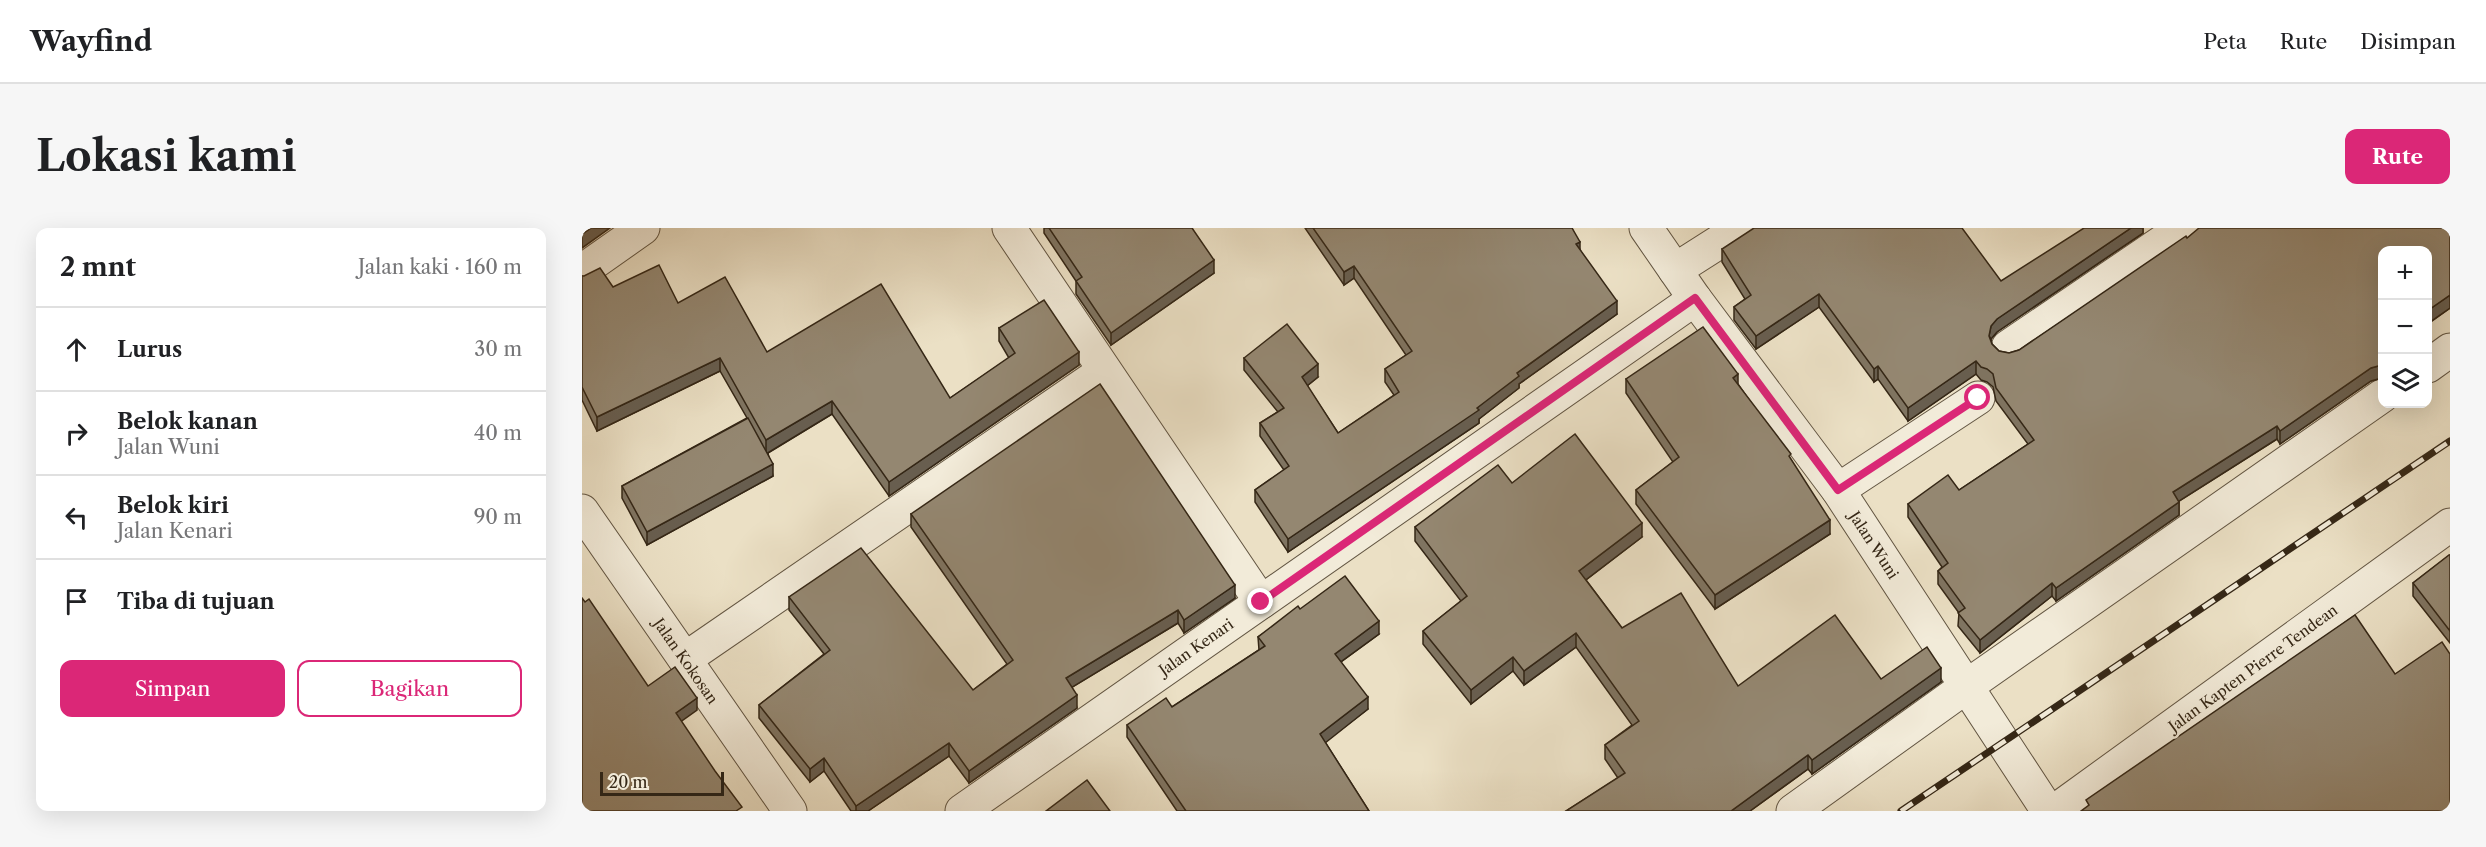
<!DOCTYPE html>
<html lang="id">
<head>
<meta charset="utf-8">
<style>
  body { margin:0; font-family:"Libre Caslon Text",serif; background:#f6f6f6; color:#202124 }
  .controls { position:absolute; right:18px; top:18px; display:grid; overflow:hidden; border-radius:12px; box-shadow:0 6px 24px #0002 }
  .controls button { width:54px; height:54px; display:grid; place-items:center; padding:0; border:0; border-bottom:2px solid #e0e0e0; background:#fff; color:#202124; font:30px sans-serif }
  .scale { position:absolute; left:18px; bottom:15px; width:124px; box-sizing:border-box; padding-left:6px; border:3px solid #352716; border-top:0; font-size:16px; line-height:21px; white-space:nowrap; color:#352716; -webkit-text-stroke:4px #f2ebd9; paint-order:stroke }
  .stop { position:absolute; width:18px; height:18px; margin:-14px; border:4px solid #db2777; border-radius:50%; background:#fff }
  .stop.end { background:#db2777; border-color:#fff; box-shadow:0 2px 6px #0008 }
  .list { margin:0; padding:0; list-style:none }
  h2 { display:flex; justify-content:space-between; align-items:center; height:78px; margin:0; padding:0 24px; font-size:26px }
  h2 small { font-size:20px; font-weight:400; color:#757577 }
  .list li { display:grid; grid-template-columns:39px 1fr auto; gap:18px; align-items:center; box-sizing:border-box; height:84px; padding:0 24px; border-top:2px solid #e0e0e0 }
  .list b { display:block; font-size:22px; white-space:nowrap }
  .list p { margin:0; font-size:20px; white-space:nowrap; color:#757577 }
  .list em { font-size:20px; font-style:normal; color:#757577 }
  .actions { display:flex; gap:12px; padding:18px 24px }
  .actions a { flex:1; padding:14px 0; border:2px solid #db2777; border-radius:12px; text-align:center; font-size:21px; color:#db2777 }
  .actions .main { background:#db2777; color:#fff }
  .icon { flex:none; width:33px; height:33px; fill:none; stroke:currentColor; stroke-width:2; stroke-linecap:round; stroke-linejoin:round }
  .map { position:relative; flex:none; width:1868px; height:583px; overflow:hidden; border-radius:12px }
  header { display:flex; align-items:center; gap:36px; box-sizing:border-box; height:84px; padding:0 30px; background:#fff; border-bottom:2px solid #e0e0e0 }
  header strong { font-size:28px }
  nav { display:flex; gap:33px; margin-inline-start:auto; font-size:21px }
  .intro { display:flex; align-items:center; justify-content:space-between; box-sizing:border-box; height:144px; padding:0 36px }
  h1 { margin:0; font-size:42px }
  .button { padding:15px 27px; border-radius:12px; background:#db2777; color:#fff; font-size:21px; font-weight:700 }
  main { display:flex; gap:36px; padding:0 36px }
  aside { flex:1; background:#fff; border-radius:12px; box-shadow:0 6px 24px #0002 }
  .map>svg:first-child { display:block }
</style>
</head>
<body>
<header>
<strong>Wayfind</strong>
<nav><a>Peta</a><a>Rute</a><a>Disimpan</a></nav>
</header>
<div class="intro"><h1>Lokasi kami</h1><a class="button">Rute</a></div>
<main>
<aside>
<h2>2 mnt<small>Jalan kaki · 160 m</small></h2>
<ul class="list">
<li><svg class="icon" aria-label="ahead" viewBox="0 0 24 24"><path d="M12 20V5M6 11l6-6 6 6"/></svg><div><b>Lurus</b></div><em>30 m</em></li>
<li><svg class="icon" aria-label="right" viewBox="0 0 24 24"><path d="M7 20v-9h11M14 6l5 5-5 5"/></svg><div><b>Belok kanan</b><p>Jalan Wuni</p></div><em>40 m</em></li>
<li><svg class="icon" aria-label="left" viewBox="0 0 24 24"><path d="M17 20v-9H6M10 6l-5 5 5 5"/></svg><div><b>Belok kiri</b><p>Jalan Kenari</p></div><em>90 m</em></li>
<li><svg class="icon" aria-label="arrive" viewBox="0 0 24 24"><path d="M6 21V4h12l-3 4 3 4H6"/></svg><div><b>Tiba di tujuan</b></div></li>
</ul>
<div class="actions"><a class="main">Simpan</a><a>Bagikan</a></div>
</aside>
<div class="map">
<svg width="1868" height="583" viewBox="0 0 1868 583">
  <rect width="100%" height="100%" fill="#ebe0c5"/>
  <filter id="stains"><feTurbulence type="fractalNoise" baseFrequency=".00333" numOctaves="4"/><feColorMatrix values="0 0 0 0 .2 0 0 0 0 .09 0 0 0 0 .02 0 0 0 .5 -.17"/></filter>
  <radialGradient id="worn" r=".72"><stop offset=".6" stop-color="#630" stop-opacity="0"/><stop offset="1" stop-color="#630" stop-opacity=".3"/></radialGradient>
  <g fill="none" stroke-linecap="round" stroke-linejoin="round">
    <g stroke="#625542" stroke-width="35">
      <g id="minor">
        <polyline points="427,0 679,374"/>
        <polyline points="1064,0 1113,71 1256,262 1466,583"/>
        <polyline points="1093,42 1159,0"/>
        <polyline points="0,43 61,0"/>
        <polyline points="1426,119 1601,0"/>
        <polyline points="1846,138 1868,122"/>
        <polyline points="1256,262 1396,170"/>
        <polyline points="0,283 208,583"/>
        <polyline points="103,431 522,143"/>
        <polyline points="380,583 1113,71"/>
        <polyline points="1211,583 1385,458 1800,168"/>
        <polyline points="1473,583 1868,297"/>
      </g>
    </g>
    <use href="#minor" stroke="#f2ebd9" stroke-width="33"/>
    <g stroke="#352716" stroke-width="7">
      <polyline id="rail" points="1319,583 1868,213"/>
    </g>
    <use href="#rail" stroke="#f2ebd9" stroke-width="4.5" stroke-dasharray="14" stroke-linecap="butt"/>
  </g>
  <g fill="#7f7461" stroke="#352716" stroke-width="1.5">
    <polygon points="462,0 610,0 632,45 529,117 494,66 494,53 462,5"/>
    <polygon points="723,0 990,0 998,22 1035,86 937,156 937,160 897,191 897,195 706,324 673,274 673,262 702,242 678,208 678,195 696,184 662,142 662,130 736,149 725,158 756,205 812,167 803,154 803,141 824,127 772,50 762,57"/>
    <polygon points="1561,0 1561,5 1415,104 1409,111 1410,116 1417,123 1427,125 1437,122 1605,10 1868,0 1868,80 1846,96 1849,113 1800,22 1800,150 1789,153 1698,216 1695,211 1597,273 1597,287 1474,373 1470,368 1398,425 1376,398 1377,385 1356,356 1356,343 1360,339 1326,289 1326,276 1377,262 1446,216 1414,173 1411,159 1405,154 1399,152 1394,146 1326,193 1296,151 1292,154 1237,79 1174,121 1152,92 1152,79 1163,71 1140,34 1140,21 1419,53"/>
    <polygon points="0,48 31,59 96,75 185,124 368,170 427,130 417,113 417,100 497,137 307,268 250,186 186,225 191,248 65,317 40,270 40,258 165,190 138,143 15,203 0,172"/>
    <polygon points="1044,151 1156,156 1209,232 1248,306 1133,381 1054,276 1054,262 1091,234 1044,165"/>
    <polygon points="930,255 1060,309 1004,352 1040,400 1156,458 1299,451 1359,454 1230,546 1226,541 1168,583 984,583 1036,550 1023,531 1023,517 1050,497 994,419 942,457 931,443 889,476 841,416 841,403 879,373 833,313 833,299"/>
    <polygon points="329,286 653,370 602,405 596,395 490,459 495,480 387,555 367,528 286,583 269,583 242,543 228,554 177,490 177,477 242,426 207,382 207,369 391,462 425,436 329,299"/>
    <polygon points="1868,327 1868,415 1831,368 1831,355"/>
    <polygon points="718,381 797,406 759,434 786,481 743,514 787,583 595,583 545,509 545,497 590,479 677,422 676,409"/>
  </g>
  <g fill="#685e4f" stroke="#352716" stroke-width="1.5">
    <polygon points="9,0 28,0 0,20 0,6"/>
    <polygon points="1549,0 1561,0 1561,5 1415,104 1409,111 1407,108 1409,98 1415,91"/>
    <polygon points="998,14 998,26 994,16"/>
    <polygon points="632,32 632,45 529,117 529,105"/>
    <polygon points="772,38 772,50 762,57 762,44"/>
    <polygon points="1237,66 1237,79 1174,121 1174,108"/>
    <polygon points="1868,67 1868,80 1845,96 1845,83"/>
    <polygon points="1035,73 1035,86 937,156 937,160 897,191 897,195 706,324 706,311 895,180 935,145"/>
    <polygon points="1849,100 1849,113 1845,115 1845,102"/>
    <polygon points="497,124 497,137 307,268 307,254"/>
    <polygon points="138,130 138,143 15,203 15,189"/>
    <polygon points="1394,133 1394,146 1326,193 1326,180"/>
    <polygon points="736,136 736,149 720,162 720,149"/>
    <polygon points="1800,137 1800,150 1789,153 1698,216 1698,203 1789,140"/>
    <polygon points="1296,138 1296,151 1292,154 1292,141"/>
    <polygon points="1156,146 1156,160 1151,150"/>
    <polygon points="250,173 250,186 184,226 184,212"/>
    <polygon points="1695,198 1695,211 1591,277 1591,264"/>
    <polygon points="191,236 191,248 65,317 65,304"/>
    <polygon points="1597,274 1597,287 1474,373 1474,360"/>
    <polygon points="1248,292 1248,306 1133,381 1133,367"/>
    <polygon points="1060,295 1060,309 997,357 997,343"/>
    <polygon points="1470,355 1470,368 1398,425 1398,412"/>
    <polygon points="653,357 653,370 602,405 602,392"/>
    <polygon points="596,382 596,395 484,463 484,450"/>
    <polygon points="797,393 797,406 753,438 753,426"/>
    <polygon points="994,405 994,419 942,457 942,443"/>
    <polygon points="931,429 931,443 889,476 889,462"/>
    <polygon points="1359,440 1359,454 1230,546 1230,532"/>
    <polygon points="495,467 495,480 387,555 387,543"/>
    <polygon points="786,469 786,481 738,519 738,506"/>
    <polygon points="115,470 115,482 94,497 94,485"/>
    <polygon points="367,515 367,528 286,583 274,583 274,578"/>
    <polygon points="1226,527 1226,541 1168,583 1149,583"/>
    <polygon points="242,530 242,543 228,554 228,541"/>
  </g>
  <g fill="#948771" stroke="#352716" stroke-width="1.5">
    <polygon points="0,0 9,0 0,6"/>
    <polygon points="467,0 610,0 632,32 529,105 494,53 500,49"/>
    <polygon points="731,0 990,0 998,14 994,16 1035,73 935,145 937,148 895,180 897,182 706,311 673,262 707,238 678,195 702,180 662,130 705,96 736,136 720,149 756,205 817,164 803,141 830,123 772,38 762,44"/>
    <polygon points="1172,0 1380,0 1419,53 1502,0 1549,0 1415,91 1409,98 1407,108 1410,116 1417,123 1427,125 1437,122 1604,8 1605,10 1617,0 1868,0 1868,67 1845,83 1845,22 1800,22 1800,137 1789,140 1698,203 1695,198 1591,264 1597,274 1474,360 1470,355 1398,412 1376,385 1383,380 1356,343 1366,335 1326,276 1366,247 1377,262 1452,212 1414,160 1411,146 1405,141 1399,139 1394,133 1326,180 1296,138 1292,141 1237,66 1174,108 1152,79 1169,67 1140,21"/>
    <polygon points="77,37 96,75 143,49 185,124 299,56 368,170 433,125 417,100 462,72 497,124 307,254 250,173 184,212 138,130 15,189 0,159 0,48 2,48 18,40 31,59"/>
    <polygon points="1121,99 1156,146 1151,150 1209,226 1207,228 1248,292 1133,367 1054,262 1097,229 1044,151"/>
    <polygon points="518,156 653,357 602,392 596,382 484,450 495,467 387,543 367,515 274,578 242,530 228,541 177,477 248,422 207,369 279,320 391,462 431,432 329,286"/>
    <polygon points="166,190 191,236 65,304 40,258"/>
    <polygon points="993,206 1060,295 997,343 1040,400 1099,365 1156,458 1253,387 1299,451 1345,419 1359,440 1230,532 1226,527 1149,583 984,583 1043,545 1023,517 1057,493 994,405 942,443 931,429 889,462 841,403 885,368 833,299 916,237 930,255"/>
    <polygon points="1867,327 1868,327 1868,403 1831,355"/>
    <polygon points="763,348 797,393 753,426 786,469 738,506 787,583 604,583 545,497 584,470 590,479 683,418 676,409 716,378 718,381"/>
    <polygon points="0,370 3,374 7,371 66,458 93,439 115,470 94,485 133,543 160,579 154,583 0,583"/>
    <polygon points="1773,387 1813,446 1860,414 1868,426 1868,583 1499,583 1507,577 1504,572"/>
    <polygon points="505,552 528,583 464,583"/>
  </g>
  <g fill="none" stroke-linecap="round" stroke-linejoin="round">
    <polyline stroke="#db2777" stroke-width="8" points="679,374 1113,70 1256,262 1396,170"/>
  </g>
  <g text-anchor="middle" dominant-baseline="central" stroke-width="5" stroke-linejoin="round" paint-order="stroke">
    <g font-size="15" fill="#352716" stroke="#f2ebd9">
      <text transform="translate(1292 317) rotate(57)">Jalan Wuni</text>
      <text transform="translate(614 419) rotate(-35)">Jalan Kenari</text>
      <text transform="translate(104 433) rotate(55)">Jalan Kokosan</text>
      <text transform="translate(1671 440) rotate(-36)">Jalan Kapten Pierre Tendean</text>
    </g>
  </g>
  <rect width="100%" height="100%" filter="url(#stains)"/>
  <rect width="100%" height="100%" fill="url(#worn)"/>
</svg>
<div class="controls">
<button>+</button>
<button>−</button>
<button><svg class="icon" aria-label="layers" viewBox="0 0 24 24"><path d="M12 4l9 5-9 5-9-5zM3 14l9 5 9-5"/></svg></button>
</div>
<div class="scale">20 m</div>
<div class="stop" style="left:1396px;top:170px"></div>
<div class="stop end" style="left:679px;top:374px"></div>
</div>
</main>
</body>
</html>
